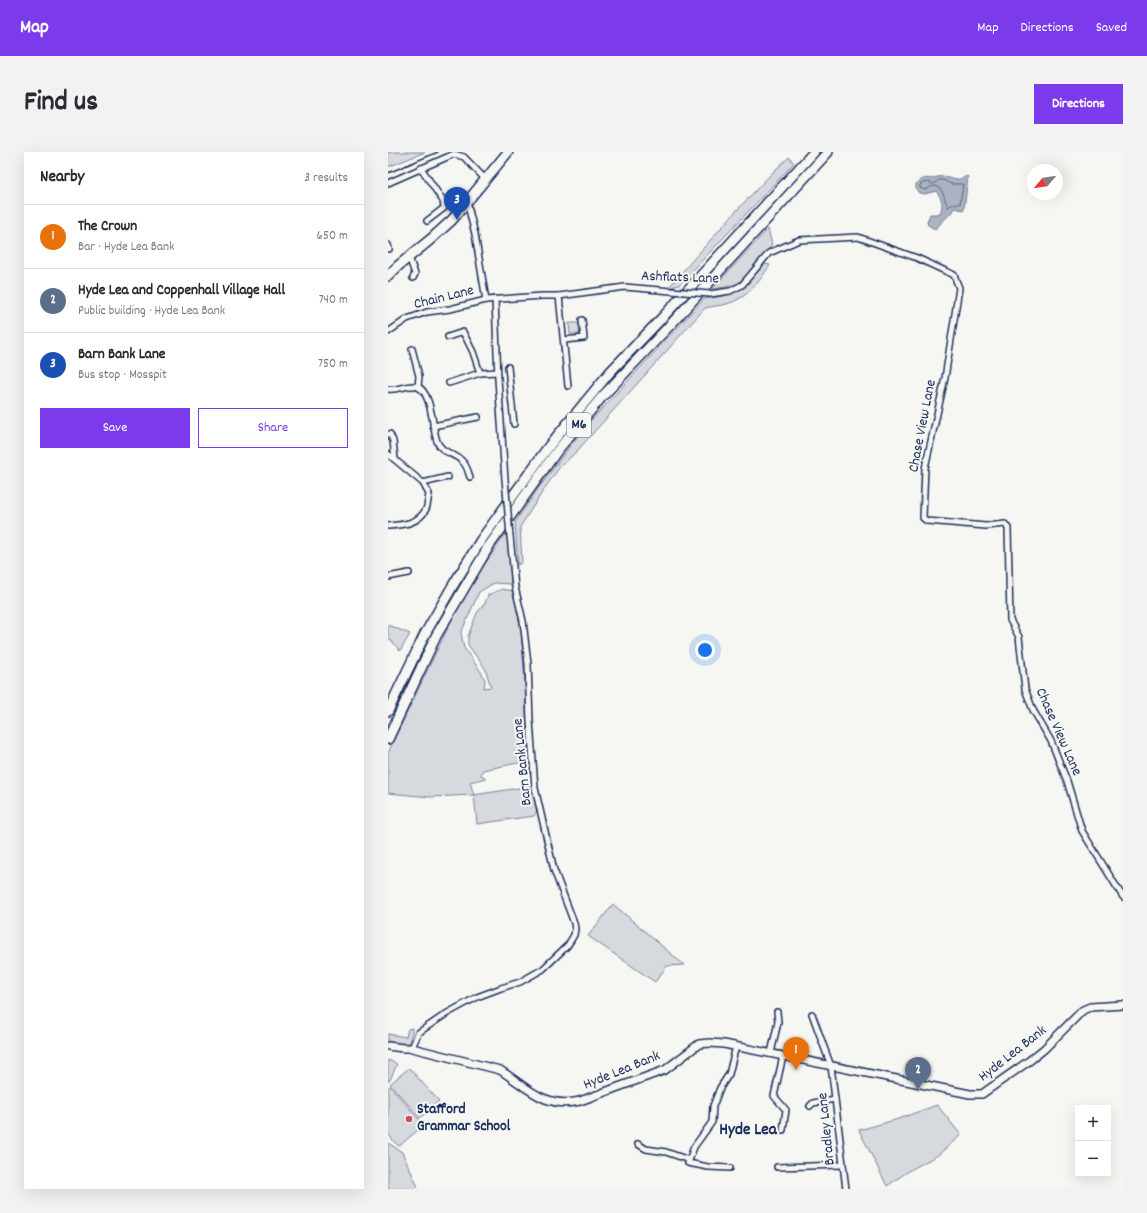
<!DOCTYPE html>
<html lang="en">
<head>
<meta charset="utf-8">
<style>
  body { margin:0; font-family:Dekko,sans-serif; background:#f2f2f3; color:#2b2b33 }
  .controls { position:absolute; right:12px; bottom:12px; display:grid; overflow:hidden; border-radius:0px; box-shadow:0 4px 16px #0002 }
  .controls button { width:36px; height:36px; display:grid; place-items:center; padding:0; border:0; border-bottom:1px solid #e1e1e2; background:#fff; color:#2b2b33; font:20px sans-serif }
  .compass { position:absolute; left:639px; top:12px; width:36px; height:36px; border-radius:50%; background:#fff; box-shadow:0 4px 16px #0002; rotate:241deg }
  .you { position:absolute; left:317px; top:498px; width:14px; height:14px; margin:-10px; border:3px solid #fff; border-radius:50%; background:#1a73e8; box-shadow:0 0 0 6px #1a73e833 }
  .badge { display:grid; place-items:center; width:26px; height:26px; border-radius:50%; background:#7c3aed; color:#fff; font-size:13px; font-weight:700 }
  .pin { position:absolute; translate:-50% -33px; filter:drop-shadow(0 1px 2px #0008) }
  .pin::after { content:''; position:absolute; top:21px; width:14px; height:12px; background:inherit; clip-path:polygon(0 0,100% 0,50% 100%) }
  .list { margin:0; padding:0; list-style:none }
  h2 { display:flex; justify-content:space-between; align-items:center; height:52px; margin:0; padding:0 16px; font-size:17px }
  h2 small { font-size:13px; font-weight:400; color:#7c7c81 }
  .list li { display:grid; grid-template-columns:26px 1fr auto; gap:12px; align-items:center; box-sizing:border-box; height:64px; padding:0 16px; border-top:1px solid #e1e1e2 }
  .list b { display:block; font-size:15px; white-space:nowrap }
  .list p { margin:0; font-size:13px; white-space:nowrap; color:#7c7c81 }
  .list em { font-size:13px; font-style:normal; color:#7c7c81 }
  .actions { display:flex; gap:8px; padding:12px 16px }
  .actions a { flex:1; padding:9px 0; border:1px solid #7c3aed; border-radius:0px; text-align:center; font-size:14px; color:#7c3aed }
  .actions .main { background:#7c3aed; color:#fff }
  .map { position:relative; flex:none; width:735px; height:1037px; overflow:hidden; border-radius:0px }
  header { display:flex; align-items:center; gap:24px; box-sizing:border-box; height:56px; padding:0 20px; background:#7c3aed; color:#fff }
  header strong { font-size:19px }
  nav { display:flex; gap:22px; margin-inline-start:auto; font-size:14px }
  .intro { display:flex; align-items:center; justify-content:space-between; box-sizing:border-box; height:96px; padding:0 24px }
  h1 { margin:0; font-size:28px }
  .button { padding:10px 18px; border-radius:0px; background:#7c3aed; color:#fff; font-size:14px; font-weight:700 }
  main { display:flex; gap:24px; padding:0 24px }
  aside { flex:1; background:#fff; border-radius:0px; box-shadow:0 4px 16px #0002 }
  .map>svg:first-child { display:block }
</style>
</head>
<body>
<header>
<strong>Map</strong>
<nav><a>Map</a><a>Directions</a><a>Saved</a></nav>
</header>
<div class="intro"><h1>Find us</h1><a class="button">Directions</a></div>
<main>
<aside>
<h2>Nearby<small>3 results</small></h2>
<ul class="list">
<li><span class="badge" style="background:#e8710a">1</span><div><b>The Crown</b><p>Bar · Hyde Lea Bank</p></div><em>650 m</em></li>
<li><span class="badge" style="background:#5c6f8a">2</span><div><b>Hyde Lea and Coppenhall Village Hall</b><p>Public building · Hyde Lea Bank</p></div><em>740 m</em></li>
<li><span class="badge" style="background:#1a4fb4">3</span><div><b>Barn Bank Lane</b><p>Bus stop · Mosspit</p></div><em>750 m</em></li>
</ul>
<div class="actions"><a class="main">Save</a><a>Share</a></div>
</aside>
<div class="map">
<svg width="735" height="1037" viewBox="0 0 735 1037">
  <rect width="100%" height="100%" fill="#f6f6f2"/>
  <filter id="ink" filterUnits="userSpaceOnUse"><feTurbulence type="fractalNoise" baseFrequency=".025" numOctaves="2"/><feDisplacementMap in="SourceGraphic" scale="8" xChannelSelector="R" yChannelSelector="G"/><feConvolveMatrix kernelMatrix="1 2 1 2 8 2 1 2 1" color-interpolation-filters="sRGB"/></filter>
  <g filter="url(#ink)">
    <g fill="#d6d9dd" stroke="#78849e">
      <polygon points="0,0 37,0 0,15"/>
      <polygon points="401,5 406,11 291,133 280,136 349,58 386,19"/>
      <polygon points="380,77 384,93 352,131 338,135 324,137"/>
      <path d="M 377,112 L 382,113 C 371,130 360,146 339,152 C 332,154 324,154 317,156 L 189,299 L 171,316 L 157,336 L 132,375 L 134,410 L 130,413 L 127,370 L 152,334 L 195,277 L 316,147 L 336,144 L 355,136 Z"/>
      <polygon points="181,171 191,171 192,182 182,182"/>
      <polygon points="118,381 120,383 123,432 106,431 91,440 73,481 76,496 93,520 97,528 96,536 103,535 97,516 80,493 80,484 89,461 97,451 100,443 114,437 125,439 133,477 137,532 140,609 95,618 93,623 98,626 82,630 86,643 144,634 149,659 146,664 89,672 86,643 42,645 0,641 0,602 4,592 75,444"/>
      <polygon points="0,473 22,482 12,499 3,488 0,487"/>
      <polygon points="225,752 296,813 279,814 267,830 200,784"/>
      <polygon points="24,876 24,881 20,893 0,890 0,882 18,885 20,877"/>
      <polygon points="0,908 9,912 2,928 0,930"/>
      <polygon points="21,916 51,949 32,966 2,932"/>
      <polygon points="2,934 36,973 11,994 6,990 0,981 0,936"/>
      <polygon points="549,953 573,983 550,1003 522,1018 499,1034 471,978 507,968"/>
      <polygon points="0,991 14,1000 30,1035 26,1037 0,1037"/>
    </g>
    <path fill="#abb2c0" stroke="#717e99" d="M 555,24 C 565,28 570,29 579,24 L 580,25 L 576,58 L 566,56 C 564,61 561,63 557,67 C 552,70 552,74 547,77 L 540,73 L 539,70 L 542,62 L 549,62 L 552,61 C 556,52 554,47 548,39 L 537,42 L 531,41 L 528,37 L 528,32 C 533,27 538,25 544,27 L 549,25 Z"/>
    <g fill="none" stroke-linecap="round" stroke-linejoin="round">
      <path stroke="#556385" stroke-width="1" d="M 551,28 L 555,28 L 563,32 L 575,32 L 572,52 L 565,52 L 560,55 C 557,50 555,33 546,34 C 544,34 539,37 537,38 L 532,36 L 532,33 C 536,29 541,30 545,32 Z"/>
      <g stroke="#1b2f5e" stroke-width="8">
        <g id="street">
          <polyline points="33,16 55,49 56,56 39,69"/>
          <polyline points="0,31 66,2 76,5 98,28"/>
          <polyline points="79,50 87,82 98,148"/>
          <polyline points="0,93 1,97"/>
          <polyline points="21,105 27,122 25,126"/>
          <polyline points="322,142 342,139 354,133 381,101 411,88 470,85 529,106 566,123 571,136 557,226 537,316 535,366 539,369 598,374 617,372 620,376 622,468 631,485 637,537 645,558 663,589 679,629 694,679 735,745"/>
          <polyline points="171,144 180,234"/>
          <polyline points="107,147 110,227 117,327"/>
          <polyline points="0,180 19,167 39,160 62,157 98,148 154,144 171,144 237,135 283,139"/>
          <polyline points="60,185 75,180 85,200 92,221"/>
          <polyline points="176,188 196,186 194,168"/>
          <polyline points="24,197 31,224 30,235"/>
          <polyline points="120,215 126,272"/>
          <polyline points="61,231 92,221 109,220"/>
          <path d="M 0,237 C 10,239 21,231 30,235 C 44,241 44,276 49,289 C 53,301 66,301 74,309 C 79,313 80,320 82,325"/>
          <polyline points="45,274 90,265"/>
          <polyline points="0,282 2,282 5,289 7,307"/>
          <path d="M 0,302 L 35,331 L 41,342 C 40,346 40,353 38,357 C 31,372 14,373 0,374"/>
          <polyline points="35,331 60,325"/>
          <polyline points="0,425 21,421"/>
          <polyline points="424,862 443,914 458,1037"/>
          <polyline points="24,896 30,881 58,862 89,845 113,836 132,830 155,817 180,793 186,783 187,777 186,771 166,718 147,636 142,569 140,512 135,469 127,435 122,384"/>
          <polyline points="383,901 390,870 389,860"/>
          <polyline points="395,904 386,944 398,958 395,978"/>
          <polyline points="422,954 425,951 447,947"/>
          <polyline points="250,992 258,997 278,1000 301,1008"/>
          <polyline points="389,1015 454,1013"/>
          <polyline points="342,1016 320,1015 300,1011 306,995 324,970 325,954 332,936 341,922 348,894"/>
        </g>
      </g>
      <g stroke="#1b2f5e" stroke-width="10">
        <path id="secondary" d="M 0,894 L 15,896 L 24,896 L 112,918 C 139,935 156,957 192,949 L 277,918 L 311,892 L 322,891 L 336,892 L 582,942 L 594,942 L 641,909 L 656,897 L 695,858 L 702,855 L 735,853"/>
      </g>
      <g stroke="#1b2f5e" stroke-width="12">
        <g id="highway">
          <polyline points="0,124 10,114 43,87 64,68 120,0"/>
          <polyline points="0,559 37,482 64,435 93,388 161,294 222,220 274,166 426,0"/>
          <polyline points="0,587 48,484 101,394 169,299 213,246 284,171 440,0"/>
        </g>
      </g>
      <use href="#street" stroke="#f6f6f2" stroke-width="5"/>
      <use href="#secondary" stroke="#f6f6f2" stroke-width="7"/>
      <use href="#highway" stroke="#f6f6f2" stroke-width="9"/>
      <polyline stroke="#1b2f5e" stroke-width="1.5" points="0,21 50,0"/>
      <g stroke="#1b2f5e" stroke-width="8" stroke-linecap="butt">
        <g id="street-bridge">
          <polyline points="283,139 322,142"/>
          <polyline points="117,327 122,384"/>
        </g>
      </g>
      <use href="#street-bridge" stroke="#f6f6f2" stroke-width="5"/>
    </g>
  </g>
  <circle fill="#d1495b" stroke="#f6f6f2" stroke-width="1.5" cx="21" cy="967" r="4"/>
  <g text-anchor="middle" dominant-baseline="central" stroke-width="4" stroke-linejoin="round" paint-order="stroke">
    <rect fill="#f6f6f2" stroke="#5d6b8a" stroke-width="1" x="179" y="261" width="24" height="24" rx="3"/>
    <g font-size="14" font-weight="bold" fill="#1b2f5e">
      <text x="191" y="273">M6</text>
    </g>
    <g font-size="15" fill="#1b2f5e" stroke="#f6f6f2">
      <text transform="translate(292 126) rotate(2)">Ashflats Lane</text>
      <text transform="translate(56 146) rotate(-14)">Chain Lane</text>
      <text transform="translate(535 274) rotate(-79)">Chase View Lane</text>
      <text transform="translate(670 580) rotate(66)">Chase View Lane</text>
      <text transform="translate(135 610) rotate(-96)">Barn Bank Lane</text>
      <text transform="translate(625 902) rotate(-38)">Hyde Lea Bank</text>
      <text transform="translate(234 919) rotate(-22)">Hyde Lea Bank</text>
      <text transform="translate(439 977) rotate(-96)">Bradley Lane</text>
    </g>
    <g font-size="15" font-weight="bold" fill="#1b2f5e" stroke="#f6f6f2" text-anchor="start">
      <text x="29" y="958">Stafford<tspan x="29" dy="17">Grammar School</tspan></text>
    </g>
    <g font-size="17" font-weight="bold" fill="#1b2f5e" stroke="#f6f6f2">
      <text x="360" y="979">Hyde Lea</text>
    </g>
  </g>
</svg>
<div class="controls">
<button>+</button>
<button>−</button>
</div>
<svg class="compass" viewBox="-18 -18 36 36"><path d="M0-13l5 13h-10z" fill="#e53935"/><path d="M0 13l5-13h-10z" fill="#7c7c81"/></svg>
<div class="you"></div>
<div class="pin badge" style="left:408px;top:918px;background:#e8710a">1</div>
<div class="pin badge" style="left:530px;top:938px;background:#5c6f8a">2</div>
<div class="pin badge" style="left:69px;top:68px;background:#1a4fb4">3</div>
</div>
</main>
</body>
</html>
